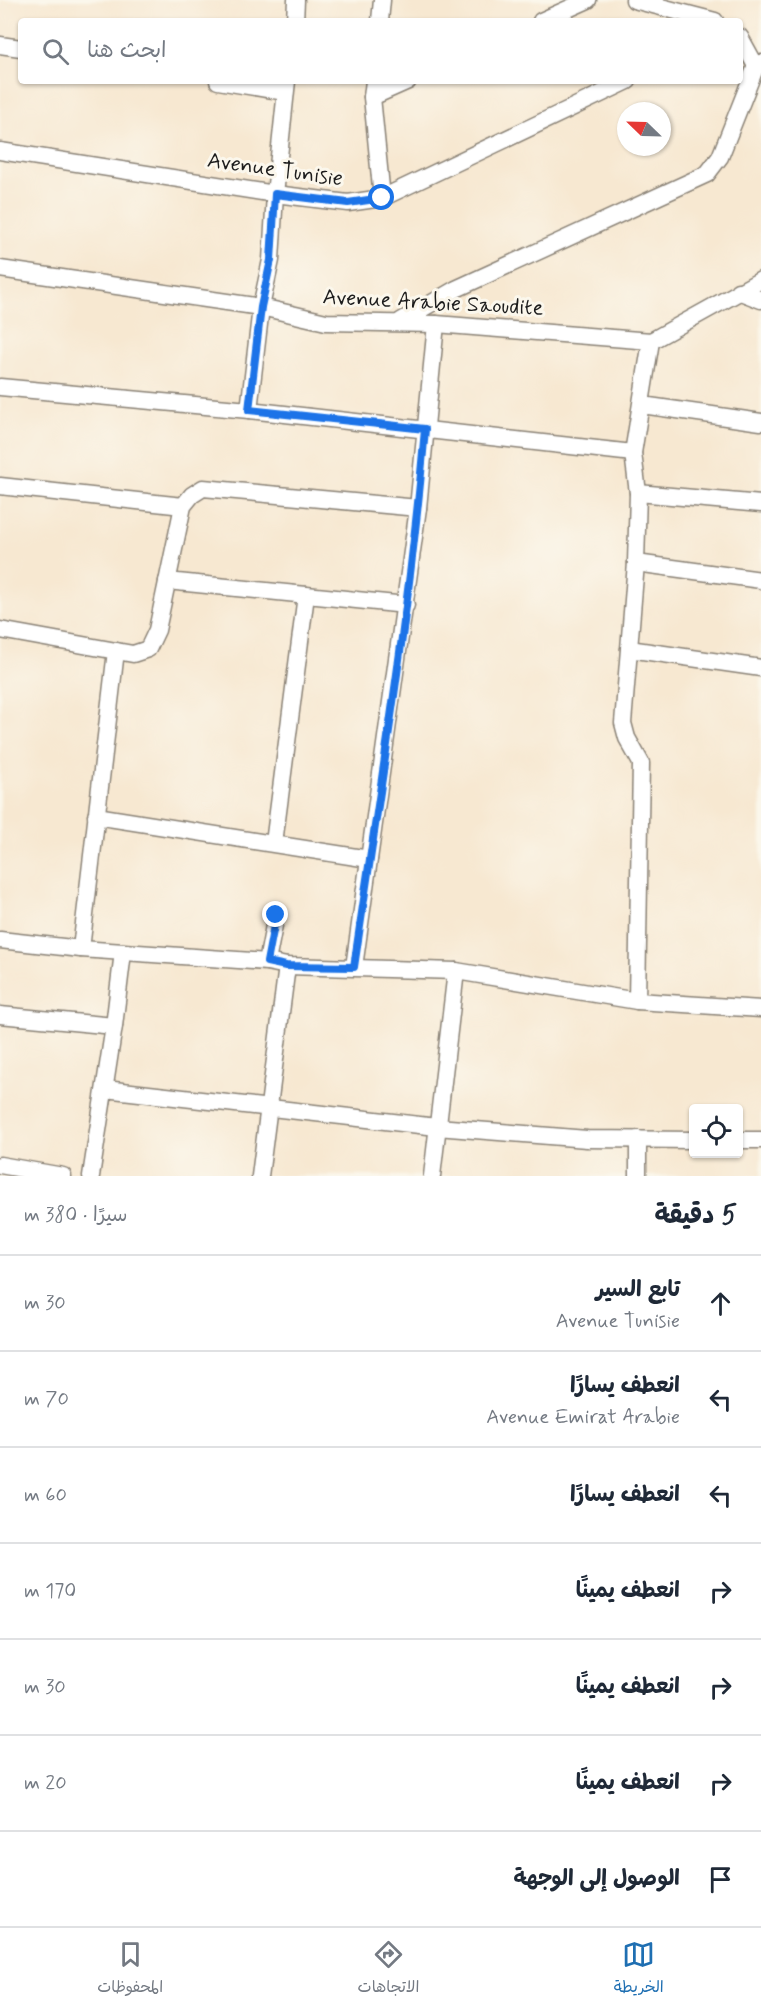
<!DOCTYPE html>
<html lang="ar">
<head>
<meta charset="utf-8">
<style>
  body { margin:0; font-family:Mynerve,"Playpen Sans Arabic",sans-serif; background:#f2f2f3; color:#1f2937; direction:rtl }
  .controls { position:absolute; right:18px; bottom:18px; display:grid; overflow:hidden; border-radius:6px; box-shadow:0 2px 4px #0004 }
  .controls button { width:54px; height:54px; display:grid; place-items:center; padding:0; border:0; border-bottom:2px solid #e0e1e3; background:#fff; color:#1f2937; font:30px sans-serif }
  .compass { position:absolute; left:617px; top:102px; width:54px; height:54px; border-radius:50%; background:#fff; box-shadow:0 2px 4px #0004; rotate:293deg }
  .stop { position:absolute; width:18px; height:18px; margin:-14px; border:4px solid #1a73e8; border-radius:50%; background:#fff }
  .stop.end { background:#1a73e8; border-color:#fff; box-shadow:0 2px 6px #0008 }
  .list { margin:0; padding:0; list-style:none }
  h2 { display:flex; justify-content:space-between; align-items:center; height:78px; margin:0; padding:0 24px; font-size:26px }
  h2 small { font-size:20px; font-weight:400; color:#747a83 }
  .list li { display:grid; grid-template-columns:39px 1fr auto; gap:18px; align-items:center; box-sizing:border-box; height:96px; padding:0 24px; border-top:2px solid #e0e1e3 }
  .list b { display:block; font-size:22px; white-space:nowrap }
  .list p { margin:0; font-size:20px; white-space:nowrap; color:#747a83 }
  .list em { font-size:20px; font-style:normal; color:#747a83 }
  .icon { flex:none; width:33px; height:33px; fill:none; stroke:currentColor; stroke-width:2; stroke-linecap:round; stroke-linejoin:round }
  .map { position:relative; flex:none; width:761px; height:1176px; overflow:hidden; direction:ltr }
  .search { position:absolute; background:#fff; box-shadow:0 2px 4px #0004; left:18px; right:18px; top:18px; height:66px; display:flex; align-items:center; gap:15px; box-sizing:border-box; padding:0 21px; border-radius:6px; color:#747a83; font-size:22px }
  .sheet { height:750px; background:#fff }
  nav { display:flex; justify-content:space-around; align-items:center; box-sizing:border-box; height:84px; border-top:2px solid #e0e1e3; background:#fff; font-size:16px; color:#747a83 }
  nav a { display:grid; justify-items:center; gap:3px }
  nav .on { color:#1f6fb2 }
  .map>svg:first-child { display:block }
</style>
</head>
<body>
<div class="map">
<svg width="761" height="1176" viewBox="0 0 761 1176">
  <rect width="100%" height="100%" fill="#fbf7ec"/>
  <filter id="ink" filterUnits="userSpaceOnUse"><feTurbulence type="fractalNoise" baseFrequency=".0167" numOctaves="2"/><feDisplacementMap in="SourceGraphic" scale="12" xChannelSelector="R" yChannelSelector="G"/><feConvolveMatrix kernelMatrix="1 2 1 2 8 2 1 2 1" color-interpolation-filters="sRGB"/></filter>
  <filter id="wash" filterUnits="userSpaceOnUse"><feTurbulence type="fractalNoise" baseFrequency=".008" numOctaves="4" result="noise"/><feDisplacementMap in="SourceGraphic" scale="24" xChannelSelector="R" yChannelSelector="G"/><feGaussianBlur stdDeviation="1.35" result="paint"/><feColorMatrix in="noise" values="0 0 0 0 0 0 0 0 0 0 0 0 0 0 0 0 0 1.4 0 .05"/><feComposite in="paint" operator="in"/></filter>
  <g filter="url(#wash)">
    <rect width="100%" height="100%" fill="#f7e8d1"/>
  </g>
  <g filter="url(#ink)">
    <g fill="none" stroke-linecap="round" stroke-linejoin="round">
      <g stroke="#8a8276" stroke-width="19">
        <g id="street">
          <polyline points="634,0 715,21"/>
          <polyline points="295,21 296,0"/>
          <polyline points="380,21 382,0"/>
          <polyline points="541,21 588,0"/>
          <polyline points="740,37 756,66"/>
          <polyline points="0,45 21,48"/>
          <polyline points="218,81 285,92"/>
          <polyline points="374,81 372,97 382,198"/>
          <polyline points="372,97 408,81"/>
          <polyline points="0,151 275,194 348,203 382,198 628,81"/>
          <polyline points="0,269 261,307 326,322 436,324 651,341"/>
          <polyline points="738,291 761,300"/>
          <polyline points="401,321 456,289 707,174 720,157 756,66 761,63"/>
          <polyline points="651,341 761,280"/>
          <polyline points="0,387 249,410 633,453"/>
          <polyline points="642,405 761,422"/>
          <polyline points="249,410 261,307 271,260 275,194 287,81"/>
          <polyline points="0,486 183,506"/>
          <polyline points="638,493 761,504"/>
          <polyline points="636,563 761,580"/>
          <polyline points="167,581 406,605"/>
          <polyline points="0,630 133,654 148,649 157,630 183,506 192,495 203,488 418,508"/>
          <polyline points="629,649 761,668"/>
          <polyline points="96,816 369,859"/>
          <polyline points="274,843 306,595"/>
          <polyline points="0,940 81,949 267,962 287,966 456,971 637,1001 761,1009"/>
          <polyline points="81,949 116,651"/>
          <polyline points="267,962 276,915"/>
          <polyline points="354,967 418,508 436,324"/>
          <polyline points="637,1001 641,763 627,738 623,723 636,563 638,493 633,453 651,341"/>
          <polyline points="0,1015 114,1026"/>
          <polyline points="105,1089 437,1127 587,1139 694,1140"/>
          <polyline points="738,1140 761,1140"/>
          <polyline points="0,1165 63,1176"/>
          <polyline points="91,1176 114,1026 123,952"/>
          <polyline points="260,1176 287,966"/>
          <polyline points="432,1176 456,971"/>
          <polyline points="638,1176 638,1139"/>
        </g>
      </g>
      <use href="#street" stroke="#fff" stroke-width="16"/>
    </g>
  </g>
  <g fill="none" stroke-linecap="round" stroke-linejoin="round" filter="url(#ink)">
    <path stroke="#1a73e8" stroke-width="8" d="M 276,915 L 267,962 L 286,966 L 354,967 C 380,788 410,609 425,429 L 249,410 L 261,307 L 271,260 L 275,194 L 348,203 L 382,198"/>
  </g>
  <g text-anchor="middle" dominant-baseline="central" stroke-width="6" stroke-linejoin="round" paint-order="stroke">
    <g font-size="22" fill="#1c1c1c" stroke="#fbf7ec">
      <text transform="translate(275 170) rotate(8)">Avenue Tunisie</text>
      <text transform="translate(433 303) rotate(3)">Avenue Arabie Saoudite</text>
    </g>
  </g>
</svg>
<div class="controls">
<button><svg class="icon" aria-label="locate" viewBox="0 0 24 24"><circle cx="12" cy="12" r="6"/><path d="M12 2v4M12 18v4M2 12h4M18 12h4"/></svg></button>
</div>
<svg class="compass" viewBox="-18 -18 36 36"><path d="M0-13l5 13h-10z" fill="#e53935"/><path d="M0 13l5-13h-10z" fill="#747a83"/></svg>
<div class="stop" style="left:382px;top:198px"></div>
<div class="stop end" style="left:276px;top:915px"></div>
<div class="search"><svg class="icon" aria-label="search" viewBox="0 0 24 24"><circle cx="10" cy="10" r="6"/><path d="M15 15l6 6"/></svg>ابحث هنا</div>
</div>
<section class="sheet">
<h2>5 دقيقة<small>سيرًا · 380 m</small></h2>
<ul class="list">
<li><svg class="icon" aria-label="ahead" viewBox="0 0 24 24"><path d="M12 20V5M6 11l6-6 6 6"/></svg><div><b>تابع السير</b><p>Avenue Tunisie</p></div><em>30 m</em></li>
<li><svg class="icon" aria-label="left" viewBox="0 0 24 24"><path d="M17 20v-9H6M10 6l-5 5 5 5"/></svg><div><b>انعطف يسارًا</b><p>Avenue Emirat Arabie</p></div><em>70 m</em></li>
<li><svg class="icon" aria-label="left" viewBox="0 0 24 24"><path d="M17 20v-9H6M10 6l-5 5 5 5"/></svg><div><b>انعطف يسارًا</b></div><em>60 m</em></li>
<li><svg class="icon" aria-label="right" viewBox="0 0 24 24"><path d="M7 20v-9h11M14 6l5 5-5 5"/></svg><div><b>انعطف يمينًا</b></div><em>170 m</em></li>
<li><svg class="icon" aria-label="right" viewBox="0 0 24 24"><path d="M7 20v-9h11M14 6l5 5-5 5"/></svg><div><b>انعطف يمينًا</b></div><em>30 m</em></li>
<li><svg class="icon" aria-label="right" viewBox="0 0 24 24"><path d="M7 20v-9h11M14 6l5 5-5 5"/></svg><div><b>انعطف يمينًا</b></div><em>20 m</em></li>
<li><svg class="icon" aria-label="arrive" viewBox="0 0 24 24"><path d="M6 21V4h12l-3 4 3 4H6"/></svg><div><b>الوصول إلى الوجهة</b></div></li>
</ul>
</section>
<nav>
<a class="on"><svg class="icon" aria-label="map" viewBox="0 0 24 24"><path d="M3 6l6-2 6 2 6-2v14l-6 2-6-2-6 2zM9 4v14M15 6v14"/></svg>الخريطة</a>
<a><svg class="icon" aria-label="directions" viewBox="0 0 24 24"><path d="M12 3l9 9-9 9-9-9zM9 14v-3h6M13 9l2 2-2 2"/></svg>الاتجاهات</a>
<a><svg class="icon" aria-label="saved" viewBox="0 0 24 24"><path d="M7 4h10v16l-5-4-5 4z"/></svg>المحفوظات</a>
</nav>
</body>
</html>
